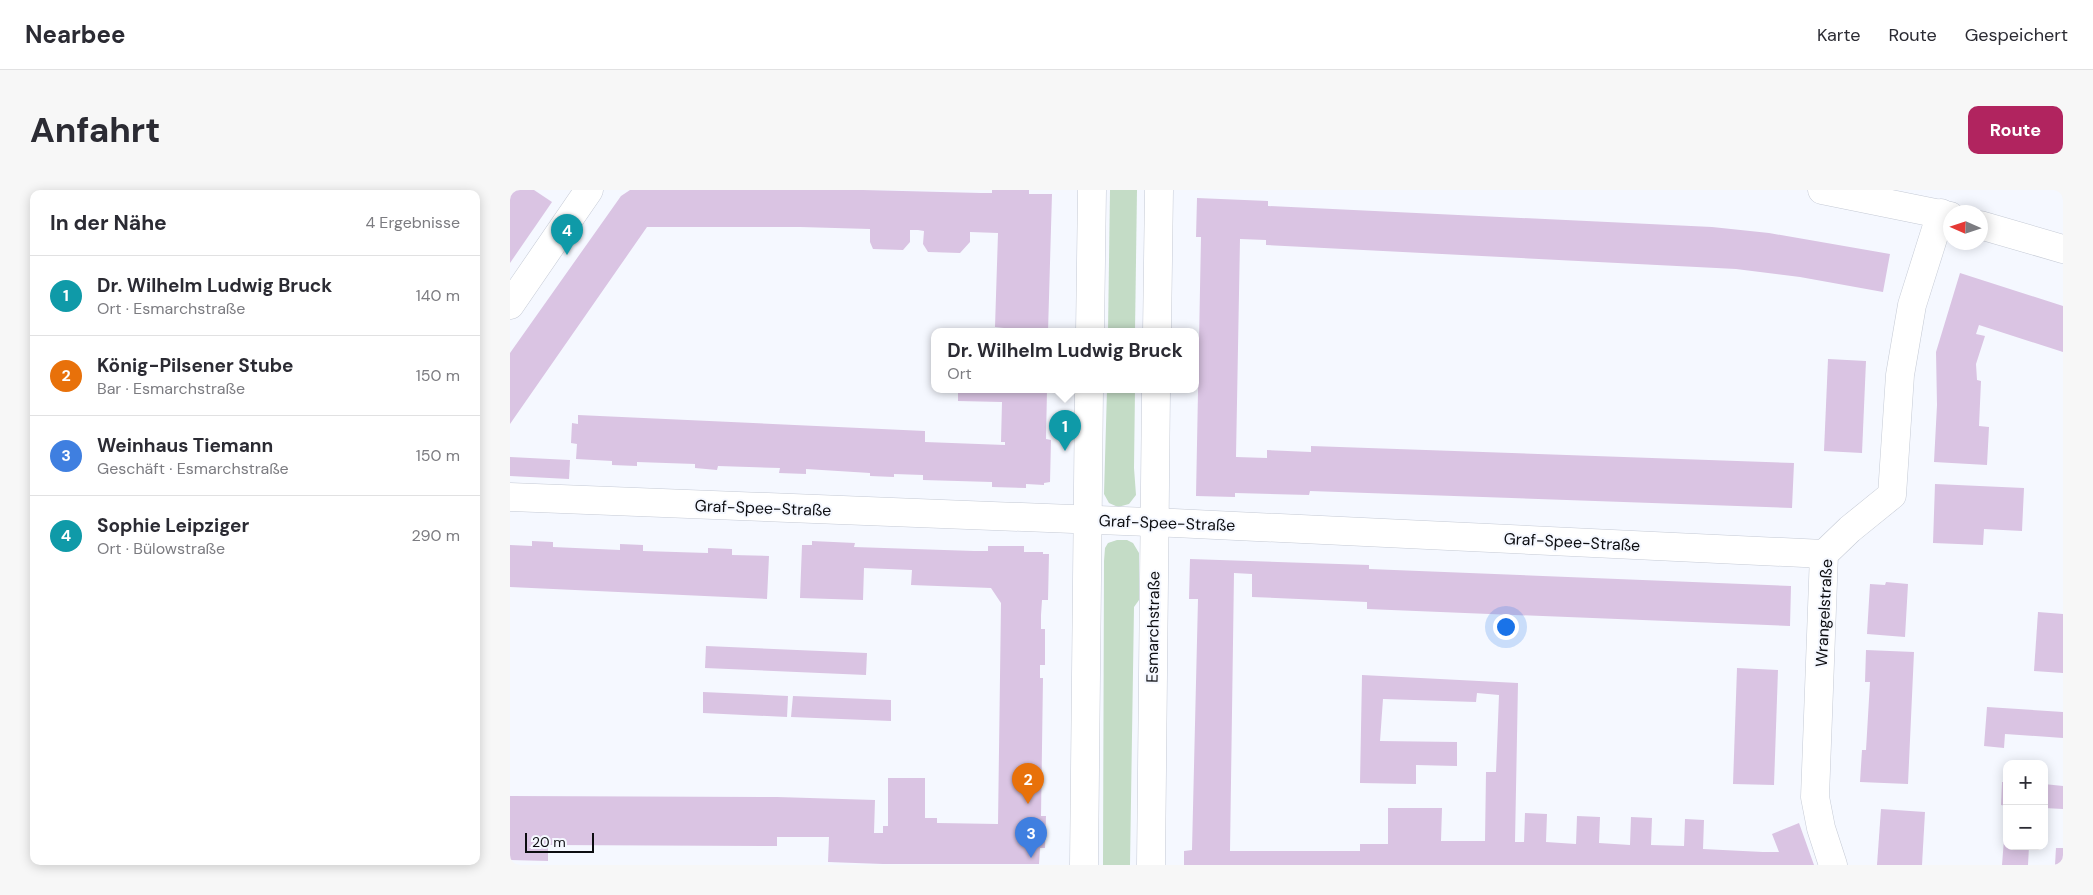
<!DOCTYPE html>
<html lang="de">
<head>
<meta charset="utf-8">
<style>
  body { margin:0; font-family:"DM Sans",sans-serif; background:#f7f7f7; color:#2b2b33 }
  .controls { position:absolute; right:15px; bottom:15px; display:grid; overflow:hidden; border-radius:10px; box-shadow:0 2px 12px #0003 }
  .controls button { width:45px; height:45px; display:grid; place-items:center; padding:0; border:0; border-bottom:1px solid #e1e1e2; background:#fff; color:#2b2b33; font:25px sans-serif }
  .compass { position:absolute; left:1433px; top:15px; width:45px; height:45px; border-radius:50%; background:#fff; box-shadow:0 2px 12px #0003; rotate:273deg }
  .scale { position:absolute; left:15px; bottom:12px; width:69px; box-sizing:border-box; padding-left:5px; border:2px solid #0c0d11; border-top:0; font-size:14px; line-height:18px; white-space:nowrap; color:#0c0d11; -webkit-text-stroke:4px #f5f8ff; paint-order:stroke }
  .you { position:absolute; left:995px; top:436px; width:18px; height:18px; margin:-12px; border:4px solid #fff; border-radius:50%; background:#1a73e8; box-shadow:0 0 0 8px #1a73e833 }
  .badge { display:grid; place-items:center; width:32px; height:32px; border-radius:50%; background:#b1245f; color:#fff; font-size:16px; font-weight:700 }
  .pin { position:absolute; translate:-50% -41px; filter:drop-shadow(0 1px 2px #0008) }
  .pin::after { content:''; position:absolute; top:26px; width:18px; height:15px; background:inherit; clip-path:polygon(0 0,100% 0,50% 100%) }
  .popup { position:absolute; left:421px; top:138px; width:268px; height:65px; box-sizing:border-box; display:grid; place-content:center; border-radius:10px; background:#fff; filter:drop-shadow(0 1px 4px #0005); font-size:16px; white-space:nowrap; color:#7c7c81 }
  .popup b { font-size:19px; color:#2b2b33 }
  .popup::after { content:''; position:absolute; left:50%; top:100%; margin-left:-10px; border:10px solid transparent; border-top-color:#fff }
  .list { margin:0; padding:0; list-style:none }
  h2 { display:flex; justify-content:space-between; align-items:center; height:65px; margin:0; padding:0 20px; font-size:21px }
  h2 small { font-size:16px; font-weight:400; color:#7c7c81 }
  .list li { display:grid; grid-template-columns:32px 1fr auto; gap:15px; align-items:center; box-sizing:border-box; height:80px; padding:0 20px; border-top:1px solid #e1e1e2 }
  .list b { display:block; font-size:19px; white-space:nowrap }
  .list p { margin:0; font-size:16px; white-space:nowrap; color:#7c7c81 }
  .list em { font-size:16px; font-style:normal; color:#7c7c81 }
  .map { position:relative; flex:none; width:1553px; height:675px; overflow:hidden; border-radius:10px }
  header { display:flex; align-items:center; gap:30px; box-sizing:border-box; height:70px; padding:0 25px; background:#fff; border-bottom:1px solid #e1e1e2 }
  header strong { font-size:24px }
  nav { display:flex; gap:28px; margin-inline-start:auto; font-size:18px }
  .intro { display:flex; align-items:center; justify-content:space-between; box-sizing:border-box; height:120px; padding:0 30px }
  h1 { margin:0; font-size:35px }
  .button { padding:12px 22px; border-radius:10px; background:#b1245f; color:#fff; font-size:18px; font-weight:700 }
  main { display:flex; gap:30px; padding:0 30px }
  aside { flex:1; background:#fff; border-radius:10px; box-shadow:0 2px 12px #0003 }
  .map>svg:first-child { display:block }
</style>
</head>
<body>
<header>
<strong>Nearbee</strong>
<nav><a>Karte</a><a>Route</a><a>Gespeichert</a></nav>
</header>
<div class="intro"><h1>Anfahrt</h1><a class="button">Route</a></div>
<main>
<aside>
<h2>In der Nähe<small>4 Ergebnisse</small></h2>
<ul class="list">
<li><span class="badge" style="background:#0f9aa8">1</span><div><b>Dr. Wilhelm Ludwig Bruck</b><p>Ort · Esmarchstraße</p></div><em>140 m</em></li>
<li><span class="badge" style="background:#e8710a">2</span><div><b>König-Pilsener Stube</b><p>Bar · Esmarchstraße</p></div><em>150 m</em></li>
<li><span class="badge" style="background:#3f7fe0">3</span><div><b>Weinhaus Tiemann</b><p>Geschäft · Esmarchstraße</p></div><em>150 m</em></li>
<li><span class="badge" style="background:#0f9aa8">4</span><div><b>Sophie Leipziger</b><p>Ort · Bülowstraße</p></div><em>290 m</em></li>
</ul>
</aside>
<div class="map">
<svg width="1553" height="675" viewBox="0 0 1553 675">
  <rect width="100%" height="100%" fill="#f5f8ff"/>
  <g fill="#c4dcc6">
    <polygon points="600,0 627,0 625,142 598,142"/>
    <polygon points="597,200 625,200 624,278 626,305 619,314 608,317 599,313 594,304"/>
    <polygon points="607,350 617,350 623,353 629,363 629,410 624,417 620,675 593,675 594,371 595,358 598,353"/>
  </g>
  <g fill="#dac4e3">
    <polygon points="3,0 24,0 42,12 0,73 0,5"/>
    <polygon points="120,0 353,0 471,3 482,3 482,0 519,0 519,4 542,4 538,142 494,142 494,138 485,137 488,43 460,42 460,52 450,63 418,62 413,54 414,41 408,40 400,40 400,52 393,60 363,59 360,52 360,39 290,37 137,37 0,234 0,163 111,6"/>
    <polygon points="687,8 758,11 758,16 1202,37 1259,43 1380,64 1373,102 1290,87 1226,79 756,55 756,50 730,49 726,267 757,268 757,260 801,262 801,256 1284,273 1282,318 800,301 799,305 725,303 725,307 686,306 691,47 686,47"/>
    <polygon points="1450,83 1553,116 1553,162 1469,135 1466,144 1475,146 1466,174 1467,190 1471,191 1469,236 1479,237 1477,275 1424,272 1427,215 1426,162"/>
    <polygon points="1318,169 1356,171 1352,263 1314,261"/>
    <polygon points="448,200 537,200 536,249 541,250 540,292 534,293 534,295 516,294 516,298 482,297 482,292 413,290 413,285 384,284 384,287 360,286 360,283 296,279 296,284 269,283 270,278 208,276 207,280 185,278 185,274 127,272 127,276 102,275 102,271 66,269 67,254 61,253 62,233 68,234 68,225 415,241 415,252 495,255 495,252 491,252 492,212 448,211"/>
    <polygon points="0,267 60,270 59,289 0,286"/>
    <polygon points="1425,294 1514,298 1512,341 1474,339 1473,355 1423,353"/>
    <polygon points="22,351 43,352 43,357 110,360 110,354 133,355 133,361 198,363 198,358 222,359 222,365 259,366 257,409 0,397 0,355 22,356"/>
    <polygon points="302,351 345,353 344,357 464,361 478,361 478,356 514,356 514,362 533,362 533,364 539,364 538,410 532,410 531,425 531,439 535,439 535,475 530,475 530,488 533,488 531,626 536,626 535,658 530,658 529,674 373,674 318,672 319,647 267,647 267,656 38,655 38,671 0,670 0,606 267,607 365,610 364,643 373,643 373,636 378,636 378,588 415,588 415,628 427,628 427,633 488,634 491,413 481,398 401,395 402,380 354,378 353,410 290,408 292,355 302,355"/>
    <polygon points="680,369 859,375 859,379 1281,396 1280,436 857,419 857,412 742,407 742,384 724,383 720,661 850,661 850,654 878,654 878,618 932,618 931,651 975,651 976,582 986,582 989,505 967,503 966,512 873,509 870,551 947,552 947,576 906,575 906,594 850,593 852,485 1008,493 1005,652 1014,652 1015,623 1037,624 1036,652 1066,654 1067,626 1090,627 1089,653 1120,655 1121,627 1142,628 1141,655 1174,656 1175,629 1194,630 1193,659 1253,662 1269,662 1262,644 1289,633 1304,675 674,675 674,661 682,660 688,409 679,409"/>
    <polygon points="1376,392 1398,394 1395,447 1357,444 1360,394 1375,395"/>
    <polygon points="1528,422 1553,424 1553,483 1524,481"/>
    <polygon points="196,456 357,463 356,485 195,478"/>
    <polygon points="1356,460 1404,462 1398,594 1350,592 1352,560 1356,560 1360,492 1355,492"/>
    <polygon points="1227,478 1268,480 1264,595 1223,594"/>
    <polygon points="193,502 278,506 277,527 193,523"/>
    <polygon points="283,506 381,510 381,531 281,527"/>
    <polygon points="1477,517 1553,522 1553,548 1495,544 1494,558 1474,556"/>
    <polygon points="1492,592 1497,592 1497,616 1491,615"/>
    <polygon points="1534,594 1553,596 1553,619 1534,618"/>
    <polygon points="1371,619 1415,622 1412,675 1367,675"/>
    <polygon points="1494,649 1497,649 1497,656 1519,656 1518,675 1492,675"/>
    <polygon points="1546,658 1553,658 1553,675 1545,675"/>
  </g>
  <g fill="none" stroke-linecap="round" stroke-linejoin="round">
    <g stroke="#c5cad5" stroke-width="29">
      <g id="street">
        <polyline points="1312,0 1440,26"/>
        <polyline points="1470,35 1553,59"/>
        <polyline points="0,115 79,0"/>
        <polyline points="580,142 582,0"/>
        <polyline points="647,142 649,0"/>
        <polyline points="0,307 664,333 1314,364"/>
        <polyline points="574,675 579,200"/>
        <polyline points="641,675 646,200"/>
        <polyline points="1323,675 1311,638 1305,607 1314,364 1340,339 1382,305 1390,185 1402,115 1431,23"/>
      </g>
    </g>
    <use href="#street" stroke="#fff" stroke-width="28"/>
  </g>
  <g text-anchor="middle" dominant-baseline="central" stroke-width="4" stroke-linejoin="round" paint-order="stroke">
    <g font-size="16" fill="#0c0d11" stroke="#f5f8ff">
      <text transform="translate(253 318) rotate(2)">Graf-Spee-Straße</text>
      <text transform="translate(657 333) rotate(2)">Graf-Spee-Straße</text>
      <text transform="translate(1062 352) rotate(3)">Graf-Spee-Straße</text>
      <text transform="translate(1314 423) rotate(-87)">Wrangelstraße</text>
      <text transform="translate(643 437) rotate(-89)">Esmarchstraße</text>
    </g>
  </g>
</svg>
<div class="controls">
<button>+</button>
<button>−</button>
</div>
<svg class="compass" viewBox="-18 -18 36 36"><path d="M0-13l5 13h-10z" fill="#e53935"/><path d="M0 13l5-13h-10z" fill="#7c7c81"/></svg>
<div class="scale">20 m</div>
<div class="you"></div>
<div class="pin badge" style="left:555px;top:261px;background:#0f9aa8">1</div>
<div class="popup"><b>Dr. Wilhelm Ludwig Bruck</b>Ort</div>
<div class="pin badge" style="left:518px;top:614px;background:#e8710a">2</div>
<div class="pin badge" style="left:521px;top:668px;background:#3f7fe0">3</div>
<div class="pin badge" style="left:57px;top:65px;background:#0f9aa8">4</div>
</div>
</main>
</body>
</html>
